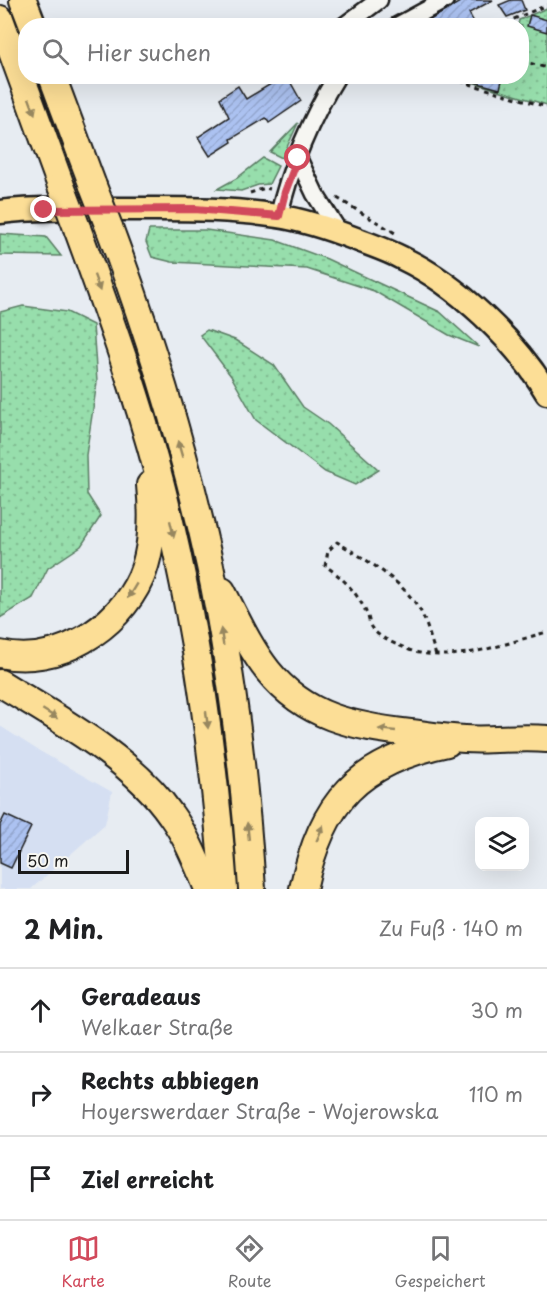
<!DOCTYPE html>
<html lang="de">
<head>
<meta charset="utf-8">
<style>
  body { margin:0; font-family:"Playpen Sans",sans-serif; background:#f6f6f6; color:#202124 }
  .controls { position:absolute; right:18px; bottom:18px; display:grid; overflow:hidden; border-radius:12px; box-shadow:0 6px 24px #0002 }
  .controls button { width:54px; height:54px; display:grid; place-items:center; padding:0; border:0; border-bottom:2px solid #e0e0e0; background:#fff; color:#202124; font:30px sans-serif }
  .scale { position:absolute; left:18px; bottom:15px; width:111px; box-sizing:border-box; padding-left:6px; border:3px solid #1c1c1c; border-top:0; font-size:16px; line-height:21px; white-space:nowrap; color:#1c1c1c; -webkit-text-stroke:4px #f6f6f2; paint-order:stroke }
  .stop { position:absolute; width:18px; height:18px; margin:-14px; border:4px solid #d1495b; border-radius:50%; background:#fff }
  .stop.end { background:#d1495b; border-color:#fff; box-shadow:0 2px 6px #0008 }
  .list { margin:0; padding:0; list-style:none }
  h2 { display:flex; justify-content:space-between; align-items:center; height:78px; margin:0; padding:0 24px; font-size:26px }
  h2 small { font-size:20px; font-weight:400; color:#757577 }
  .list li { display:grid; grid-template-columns:39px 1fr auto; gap:18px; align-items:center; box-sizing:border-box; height:84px; padding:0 24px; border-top:2px solid #e0e0e0 }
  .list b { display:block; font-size:22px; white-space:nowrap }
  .list p { margin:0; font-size:20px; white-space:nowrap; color:#757577 }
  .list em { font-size:20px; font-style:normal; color:#757577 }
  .icon { flex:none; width:33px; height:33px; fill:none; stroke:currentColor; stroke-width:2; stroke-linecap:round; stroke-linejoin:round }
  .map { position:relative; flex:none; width:547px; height:889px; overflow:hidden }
  .search { position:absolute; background:#fff; box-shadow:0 6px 24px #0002; left:18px; right:18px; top:18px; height:66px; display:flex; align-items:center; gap:15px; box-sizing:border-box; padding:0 21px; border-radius:24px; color:#757577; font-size:22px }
  .sheet { height:330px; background:#fff }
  nav { display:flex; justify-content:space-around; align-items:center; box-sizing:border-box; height:84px; border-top:2px solid #e0e0e0; background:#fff; font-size:16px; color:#757577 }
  nav a { display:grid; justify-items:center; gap:3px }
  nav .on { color:#d1495b }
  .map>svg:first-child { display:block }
</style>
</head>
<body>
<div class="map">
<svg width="547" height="889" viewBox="0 0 547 889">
  <defs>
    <pattern id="grass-dots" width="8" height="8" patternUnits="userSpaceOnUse" patternTransform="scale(1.5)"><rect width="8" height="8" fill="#97deac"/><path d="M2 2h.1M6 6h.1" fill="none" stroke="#82be93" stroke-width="1.8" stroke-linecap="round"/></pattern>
    <pattern id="building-hatch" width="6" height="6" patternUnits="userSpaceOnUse" patternTransform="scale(1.5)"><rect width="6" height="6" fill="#acc2f1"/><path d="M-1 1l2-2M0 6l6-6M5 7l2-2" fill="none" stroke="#93a6ce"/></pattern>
  </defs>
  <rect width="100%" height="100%" fill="#e7ecf2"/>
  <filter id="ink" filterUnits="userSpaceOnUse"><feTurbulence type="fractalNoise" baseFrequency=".0167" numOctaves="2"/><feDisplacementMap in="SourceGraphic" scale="12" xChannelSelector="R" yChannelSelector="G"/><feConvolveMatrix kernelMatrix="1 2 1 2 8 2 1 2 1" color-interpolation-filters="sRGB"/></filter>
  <g filter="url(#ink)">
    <polygon fill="#d5dff2" points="0,726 36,749 112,792 105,824 31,889 0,889"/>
    <g fill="url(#grass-dots)" stroke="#5a7d64" stroke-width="1.5">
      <polygon points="547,8 547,105 469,81 471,77 522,76 522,26 518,25 519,20"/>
      <polygon points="298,123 282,158 270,152"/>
      <polygon points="263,158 278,166 269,184 258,185 241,191 217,189 237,178"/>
      <polygon points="149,230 206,230 275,240 327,259 440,312 479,347 449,335 374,291 307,269 172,262 152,257 146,242"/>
      <polygon points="0,234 46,237 61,256 0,255"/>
      <polygon points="23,306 67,312 93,325 97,382 86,455 87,494 101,516 81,546 48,568 33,598 0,618 0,312"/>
      <polygon points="207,330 235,340 274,365 303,407 328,424 379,470 355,485 325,472 256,420 231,376 200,335"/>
    </g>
    <g fill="url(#building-hatch)" stroke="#1c1c1c" stroke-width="1.5">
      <polygon points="463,0 493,0 469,13 476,26 420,26"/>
      <polygon points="511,0 521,0 525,10 507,17 499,5"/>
      <polygon points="530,15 547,20 547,32 527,26"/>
      <polygon points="284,76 287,76 301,101 269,123 266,118 231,139 232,142 210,156 198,137 229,117 220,98 238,86 246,99"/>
      <polygon points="467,76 503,76 500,89 467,80"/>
      <polygon points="5,815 31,827 11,868 0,863 0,825"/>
    </g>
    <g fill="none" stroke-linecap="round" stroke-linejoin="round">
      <g stroke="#1c1c1c" stroke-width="21">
        <g id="minor">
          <polyline points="344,26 379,0"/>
          <polyline points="397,26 445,0"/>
          <polyline points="298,158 315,194 339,232"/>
          <path d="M 279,216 C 289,169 312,116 337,76"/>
        </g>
      </g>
      <g stroke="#1c1c1c" stroke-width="27">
        <path id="major" d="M 0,212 C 43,207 88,209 132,209 C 180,209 229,208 277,216 C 304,220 330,229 356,239 C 371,245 387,250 402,258 C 457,284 516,341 547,393"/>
      </g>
      <g stroke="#1c1c1c" stroke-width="30">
        <g id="highway">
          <polyline points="23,0 33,26"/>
          <polyline points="0,19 61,186"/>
          <polyline points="52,76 93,186"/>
          <path d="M 109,227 C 150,337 185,451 210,566 C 232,670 245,782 252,889"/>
          <path d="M 77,228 C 113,326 148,424 171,526 C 199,646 215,767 224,889"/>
          <path d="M 222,591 C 236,618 249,647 268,671 C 306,718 353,726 410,733 C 428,735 446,738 465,739 C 492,741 520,736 547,739"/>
          <path d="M 0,654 C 56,667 118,629 141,577 C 153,549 153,515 150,485"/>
          <path d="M 0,683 C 58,719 132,758 171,815 C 187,837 197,863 208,889"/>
          <path d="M 303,889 C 322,801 358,762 447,743"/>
        </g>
      </g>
      <g stroke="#1c1c1c" stroke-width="3" stroke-dasharray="4.5 4.5" stroke-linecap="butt">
        <polyline points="497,26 547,5"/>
        <polyline points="522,61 547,68"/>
        <polyline points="443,76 547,107"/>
        <polyline points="250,193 265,188 270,189"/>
        <polyline points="337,198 395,233"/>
        <path d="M 436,655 C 431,641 427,623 420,610 C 402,580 366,560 337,542 L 328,551 L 325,566 C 343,577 358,594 367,614 C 369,618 369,623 371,627 C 376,635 390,642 398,645 C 405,648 413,652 420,653 C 463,661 506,643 547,632"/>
      </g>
      <use href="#minor" stroke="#f6f6f2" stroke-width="16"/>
      <use href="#major" stroke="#fcde96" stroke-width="22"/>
      <use href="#highway" stroke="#fcde96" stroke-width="26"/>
      <g stroke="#1c1c1c" stroke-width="30" stroke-linecap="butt">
        <g id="highway-bridge">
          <polyline points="61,186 77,228"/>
          <polyline points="93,186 109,227"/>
        </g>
      </g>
      <use href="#highway-bridge" stroke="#fcde96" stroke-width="26"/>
    </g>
    <defs><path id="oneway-solid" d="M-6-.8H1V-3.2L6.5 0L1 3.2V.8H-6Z" transform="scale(1.5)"/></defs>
    <g fill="#97875f">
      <use href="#oneway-solid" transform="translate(32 106) rotate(70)"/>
      <use href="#oneway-solid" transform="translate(97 283) rotate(70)"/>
      <use href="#oneway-solid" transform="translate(180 449) rotate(-106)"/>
      <use href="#oneway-solid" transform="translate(172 529) rotate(77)"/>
      <use href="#oneway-solid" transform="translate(132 591) rotate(121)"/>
      <use href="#oneway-solid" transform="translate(222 637) rotate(-99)"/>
      <use href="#oneway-solid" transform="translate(50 714) rotate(32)"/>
      <use href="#oneway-solid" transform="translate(207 720) rotate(83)"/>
      <use href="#oneway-solid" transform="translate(387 730) rotate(-174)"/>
      <use href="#oneway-solid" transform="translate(248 831) rotate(-96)"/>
      <use href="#oneway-solid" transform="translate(320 833) rotate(-67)"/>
    </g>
  </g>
  <g fill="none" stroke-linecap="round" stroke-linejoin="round" filter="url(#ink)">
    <polyline stroke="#d1495b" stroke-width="8" points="44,210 195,209 279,216 285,192 298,158"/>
  </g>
</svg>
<div class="controls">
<button><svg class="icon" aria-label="layers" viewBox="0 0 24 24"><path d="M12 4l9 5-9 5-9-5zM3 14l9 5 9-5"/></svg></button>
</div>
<div class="scale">50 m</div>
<div class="stop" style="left:298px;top:158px"></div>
<div class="stop end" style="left:44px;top:210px"></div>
<div class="search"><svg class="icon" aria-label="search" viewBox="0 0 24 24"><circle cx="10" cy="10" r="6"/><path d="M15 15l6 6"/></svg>Hier suchen</div>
</div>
<section class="sheet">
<h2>2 Min.<small>Zu Fuß · 140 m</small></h2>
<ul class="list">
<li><svg class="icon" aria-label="ahead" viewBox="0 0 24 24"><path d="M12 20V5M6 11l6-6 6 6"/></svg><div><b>Geradeaus</b><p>Welkaer Straße</p></div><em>30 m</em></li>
<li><svg class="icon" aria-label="right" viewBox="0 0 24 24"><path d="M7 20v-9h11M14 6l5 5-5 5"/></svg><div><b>Rechts abbiegen</b><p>Hoyerswerdaer Straße - Wojerowska</p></div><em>110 m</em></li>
<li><svg class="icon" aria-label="arrive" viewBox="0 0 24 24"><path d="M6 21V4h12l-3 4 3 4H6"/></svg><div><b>Ziel erreicht</b></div></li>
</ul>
</section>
<nav>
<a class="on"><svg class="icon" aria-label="map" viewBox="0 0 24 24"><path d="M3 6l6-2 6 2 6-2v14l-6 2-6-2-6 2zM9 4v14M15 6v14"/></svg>Karte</a>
<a><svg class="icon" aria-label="directions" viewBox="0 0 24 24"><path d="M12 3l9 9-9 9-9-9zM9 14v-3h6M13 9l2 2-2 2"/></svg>Route</a>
<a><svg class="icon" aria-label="saved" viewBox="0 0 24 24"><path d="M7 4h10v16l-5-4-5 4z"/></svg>Gespeichert</a>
</nav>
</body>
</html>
